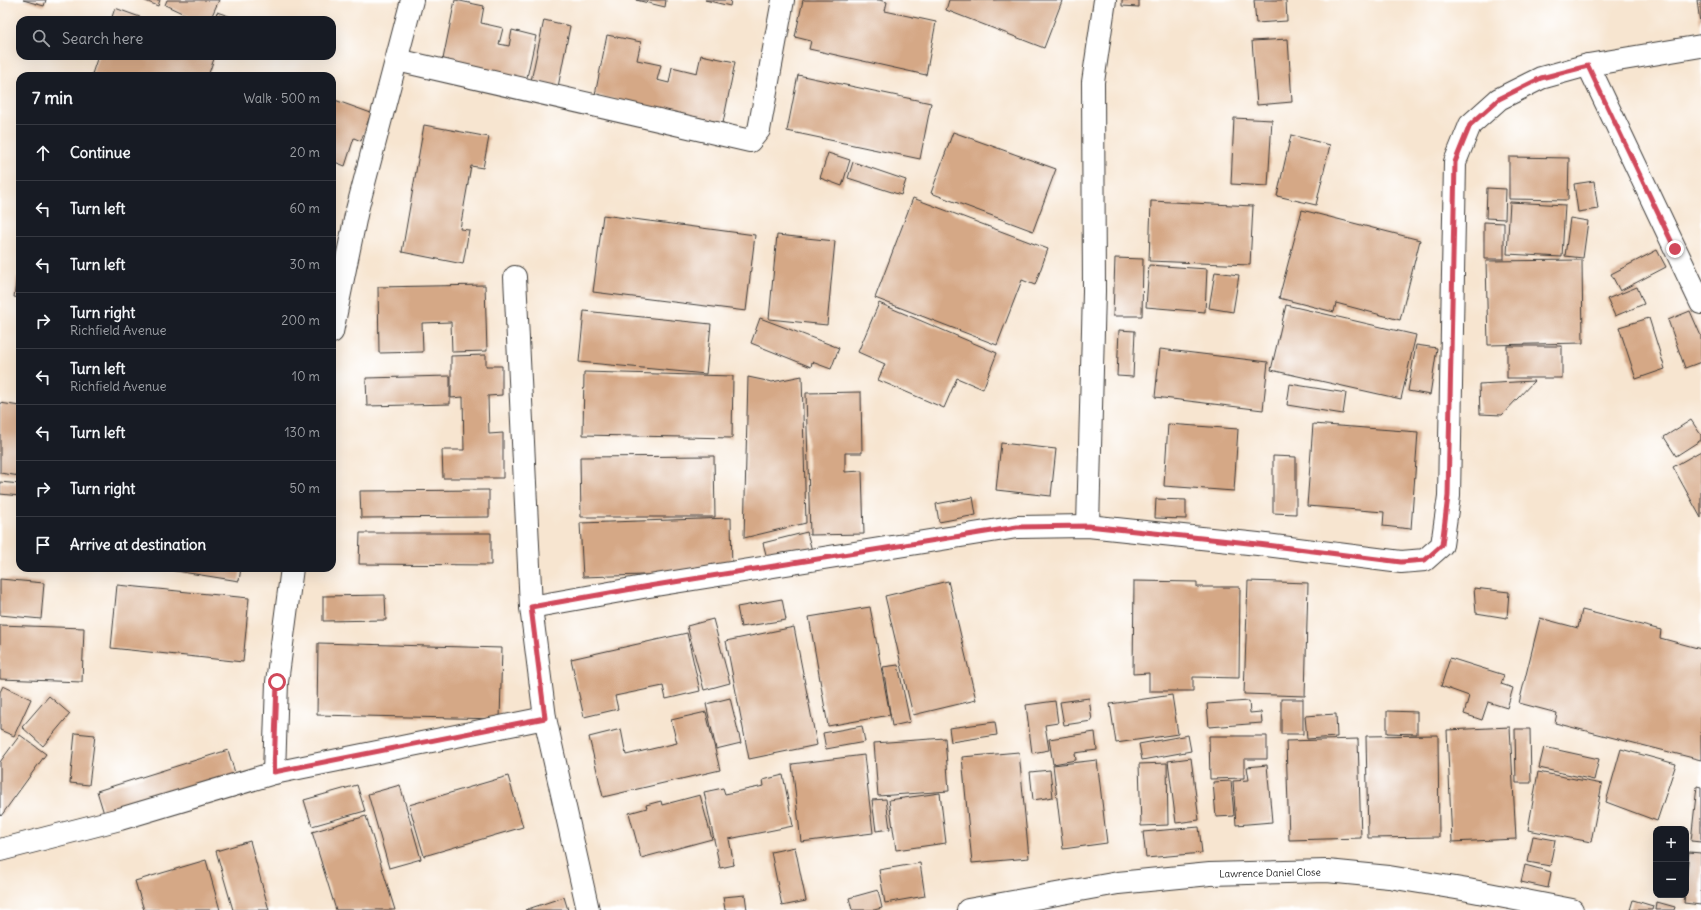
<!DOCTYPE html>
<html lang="en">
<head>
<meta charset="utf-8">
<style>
  body { margin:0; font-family:Delius,sans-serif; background:#20242c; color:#f1f3f6 }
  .controls { position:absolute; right:12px; bottom:12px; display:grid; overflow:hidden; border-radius:8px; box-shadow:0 4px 16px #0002 }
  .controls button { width:36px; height:36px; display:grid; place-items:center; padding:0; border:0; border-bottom:1px solid #363941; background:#171b24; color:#f1f3f6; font:20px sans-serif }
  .stop { position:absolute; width:12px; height:12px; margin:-9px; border:3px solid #d1495b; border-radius:50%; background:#fff }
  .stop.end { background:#d1495b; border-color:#fff; box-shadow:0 1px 4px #0008 }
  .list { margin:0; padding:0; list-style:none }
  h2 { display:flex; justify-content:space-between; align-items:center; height:52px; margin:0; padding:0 16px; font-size:17px }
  h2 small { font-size:13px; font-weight:400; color:#9ea1a6 }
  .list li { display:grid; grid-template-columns:26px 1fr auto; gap:12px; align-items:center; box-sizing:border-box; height:56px; padding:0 16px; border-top:1px solid #363941 }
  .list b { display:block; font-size:15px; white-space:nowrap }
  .list p { margin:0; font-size:13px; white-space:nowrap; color:#9ea1a6 }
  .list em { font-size:13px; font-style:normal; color:#9ea1a6 }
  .icon { flex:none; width:22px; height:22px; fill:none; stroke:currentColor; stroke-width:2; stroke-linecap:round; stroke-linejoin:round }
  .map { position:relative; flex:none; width:1701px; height:910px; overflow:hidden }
  .search { position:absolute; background:#171b24; box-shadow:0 4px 16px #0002; left:16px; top:16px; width:320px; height:44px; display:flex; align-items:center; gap:10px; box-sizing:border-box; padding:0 14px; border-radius:12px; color:#9ea1a6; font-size:15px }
  .panel { position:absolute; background:#171b24; box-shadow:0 4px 16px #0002; left:16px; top:72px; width:320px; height:500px; border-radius:12px }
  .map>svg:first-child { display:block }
</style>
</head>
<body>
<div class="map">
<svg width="1701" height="910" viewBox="0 0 1701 910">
  <rect width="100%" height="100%" fill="#fff"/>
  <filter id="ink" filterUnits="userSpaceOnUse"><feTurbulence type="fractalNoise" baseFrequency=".025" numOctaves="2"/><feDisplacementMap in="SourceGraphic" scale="8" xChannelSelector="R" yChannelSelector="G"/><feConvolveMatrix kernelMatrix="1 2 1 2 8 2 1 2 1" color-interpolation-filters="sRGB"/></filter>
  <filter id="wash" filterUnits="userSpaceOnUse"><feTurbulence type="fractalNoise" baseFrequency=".012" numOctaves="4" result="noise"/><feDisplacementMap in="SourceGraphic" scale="16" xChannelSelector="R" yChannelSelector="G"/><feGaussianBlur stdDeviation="0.9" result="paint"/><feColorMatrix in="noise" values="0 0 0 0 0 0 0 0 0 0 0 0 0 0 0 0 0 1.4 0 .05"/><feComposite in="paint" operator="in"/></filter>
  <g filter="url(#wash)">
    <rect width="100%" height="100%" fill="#f7e5d0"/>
    <g id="blocks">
      <g fill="#d5a886">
        <polygon points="23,0 46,0 44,6"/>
        <polygon points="143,0 160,0 158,6"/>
        <polygon points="167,0 219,0 210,20 197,20 165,5"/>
        <polygon points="455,0 484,6 481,23 503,28 499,44 509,46 512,30 536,36 526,82 442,64"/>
        <polygon points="636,0 666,0 665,7"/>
        <polygon points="705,0 731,0 730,6"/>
        <polygon points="803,0 879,0 887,2 885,11 936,22 926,75 809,49 811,41 795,37"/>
        <polygon points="949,0 1060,0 1062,1 1044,48 946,10"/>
        <polygon points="1122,0 1139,0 1139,7 1122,6"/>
        <polygon points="1254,0 1286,0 1287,21 1256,23"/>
        <polygon points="1697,0 1701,0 1701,23 1700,23"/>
        <polygon points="115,8 148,20 111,20"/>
        <polygon points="217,12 234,18 233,20 214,20"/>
        <polygon points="544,20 570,26 558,87 531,81"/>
        <polygon points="607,35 641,42 637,60 661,65 657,80 669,83 672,67 697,73 701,55 735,62 723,123 595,95"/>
        <polygon points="1288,39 1292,102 1257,105 1252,41"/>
        <polygon points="98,56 215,56 208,76 96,76 92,74"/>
        <polygon points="798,75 931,103 920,159 787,131"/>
        <polygon points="332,99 371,113 361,141 354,138 345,166 332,161"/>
        <polygon points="1234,118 1272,120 1268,186 1231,184"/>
        <polygon points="424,125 489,137 483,168 471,166 460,229 469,230 463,264 402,252"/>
        <polygon points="953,132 1056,169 1033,231 931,193"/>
        <polygon points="1291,135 1330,145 1316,205 1277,196"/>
        <polygon points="828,153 850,160 842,186 820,178"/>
        <polygon points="1509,157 1569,158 1568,200 1509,199"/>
        <polygon points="853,162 906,180 901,195 848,178"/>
        <polygon points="1594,181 1598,209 1578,212 1574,184"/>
        <polygon points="1487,188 1506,189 1505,219 1486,218"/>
        <polygon points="913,198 1048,249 1035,285 1022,280 997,345 875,298"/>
        <polygon points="1151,201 1253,206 1250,265 1149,261"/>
        <polygon points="1510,202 1565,205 1562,257 1507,254"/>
        <polygon points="1302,210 1420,240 1400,320 1336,303 1334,312 1279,298"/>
        <polygon points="603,215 755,235 746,311 593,292"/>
        <polygon points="1570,218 1588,221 1583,258 1565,256"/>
        <polygon points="1484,222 1504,223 1504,259 1484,259"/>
        <polygon points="777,235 835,241 827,325 769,319"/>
        <polygon points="1657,250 1666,267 1620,291 1611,274"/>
        <polygon points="1115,258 1143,259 1142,316 1113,316"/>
        <polygon points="1582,260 1583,343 1488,345 1486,261"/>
        <polygon points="1149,265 1207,269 1205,312 1146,307"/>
        <polygon points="1215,272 1239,275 1233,312 1209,308"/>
        <polygon points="17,277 20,277 20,298 14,297"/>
        <polygon points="485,285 487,351 452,352 451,322 422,323 423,352 379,353 378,287"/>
        <polygon points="1637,287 1644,304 1615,316 1607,299"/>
        <polygon points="879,303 997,353 983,389 957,378 944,408 878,380 885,364 858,352"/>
        <polygon points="1286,305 1416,335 1401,399 1271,370"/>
        <polygon points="584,311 711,324 706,374 579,362"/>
        <polygon points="1690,311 1701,336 1701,362 1685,368 1668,320"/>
        <polygon points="760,318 839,348 831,369 812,362 811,367 751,343"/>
        <polygon points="1649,318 1665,369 1636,379 1619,327"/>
        <polygon points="1119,330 1135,331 1133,377 1117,376"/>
        <polygon points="1416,345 1437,348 1430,395 1408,391"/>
        <rect x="1507" y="346" width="55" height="32"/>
        <polygon points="1160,349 1268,362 1263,410 1155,397"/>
        <polygon points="486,355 486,366 502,366 502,395 488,396 489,434 503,433 503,478 443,478 442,450 464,450 463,397 451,398 451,356"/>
        <polygon points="584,372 733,376 732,438 583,435"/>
        <polygon points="450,376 450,404 367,406 366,378"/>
        <polygon points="802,376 806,523 744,538 748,377 772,382"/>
        <polygon points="1534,381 1502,415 1480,414 1479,384"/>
        <polygon points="1290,384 1346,393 1343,414 1287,405"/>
        <polygon points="861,392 862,453 845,453 845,472 862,471 864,534 810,535 806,393"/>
        <polygon points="0,403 20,406 20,476 0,473"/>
        <polygon points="1691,420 1701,435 1701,440 1676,456 1664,437"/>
        <polygon points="1168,424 1238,429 1234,491 1164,486"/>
        <polygon points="1313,424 1418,432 1411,529 1383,526 1384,512 1307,506"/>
        <polygon points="1001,443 1056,449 1051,496 996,490"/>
        <polygon points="1701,451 1701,518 1673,467"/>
        <polygon points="714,456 715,517 581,517 580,457"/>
        <polygon points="1273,456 1296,457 1296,514 1273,513"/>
        <polygon points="0,482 20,484 20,496 0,494"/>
        <polygon points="489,490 489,517 361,518 360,491"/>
        <polygon points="973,497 976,515 939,522 936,504"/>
        <polygon points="1156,499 1186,500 1186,519 1155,518"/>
        <polygon points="731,518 732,572 583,577 580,523"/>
        <polygon points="807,532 812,551 768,562 763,543"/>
        <polygon points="360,533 491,533 491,565 359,564"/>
        <polygon points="157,568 241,568 239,581"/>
        <polygon points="0,579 44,583 41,619 0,615"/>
        <polygon points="948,581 976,700 913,715 885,596"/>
        <polygon points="1134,581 1197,582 1197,587 1240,587 1239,678 1193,677 1193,691 1149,691 1149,673 1133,674"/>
        <polygon points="1248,581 1308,583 1305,696 1244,694"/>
        <polygon points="117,585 249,598 243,662 111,648"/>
        <polygon points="1474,588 1509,592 1507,618 1476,613"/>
        <polygon points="385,595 386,620 323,621 323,596"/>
        <polygon points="782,599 786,620 741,627 737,607"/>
        <polygon points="870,607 890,715 828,726 809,617"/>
        <polygon points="1582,610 1661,630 1660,638 1701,649 1701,760 1555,723 1557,713 1519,703 1540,618 1578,628"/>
        <polygon points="713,619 730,683 704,690 687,626"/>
        <polygon points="0,625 84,628 82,682 0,679"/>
        <polygon points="794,627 817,745 749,759 726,641"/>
        <polygon points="687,633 700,691 666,699 663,686 615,696 618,709 584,717 571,659"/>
        <polygon points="318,643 502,648 500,719 317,715"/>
        <polygon points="1450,658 1504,675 1501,684 1513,688 1507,708 1488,702 1482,720 1464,714 1469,696 1441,686"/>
        <polygon points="898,665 910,722 892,726 883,667"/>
        <polygon points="3,686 31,699 14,736 0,730 0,692"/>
        <polygon points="1172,695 1178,734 1116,743 1110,704"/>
        <polygon points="49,696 70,714 43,746 22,727"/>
        <polygon points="730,698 741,743 716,749 706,704"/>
        <polygon points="1089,698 1092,721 1064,725 1060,702"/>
        <rect x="1281" y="699" width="22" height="35"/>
        <polygon points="1055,701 1058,723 1045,725 1049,750 1032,753 1026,705"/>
        <polygon points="1249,701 1250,713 1261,712 1262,723 1209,727 1207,704"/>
        <polygon points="1387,711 1417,712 1417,734 1387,733"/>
        <polygon points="706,712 720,770 603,797 589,737 621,729 626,755 677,743 671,720"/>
        <polygon points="1336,714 1337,737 1307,739 1305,716"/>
        <polygon points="995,722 997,735 951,742 949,728"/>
        <polygon points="862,726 865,742 826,749 823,733"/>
        <polygon points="1510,727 1516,839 1452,842 1447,730"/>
        <polygon points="1515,729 1530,729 1531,783 1516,783"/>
        <polygon points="1095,732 1097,750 1075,753 1076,760 1053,764 1049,739"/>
        <polygon points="75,733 95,735 89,785 70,783"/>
        <polygon points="20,735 46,754 1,816 0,815 0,762"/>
        <polygon points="1188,735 1191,751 1142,760 1139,744"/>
        <polygon points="1438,735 1439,837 1368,838 1366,736"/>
        <polygon points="1209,736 1267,736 1267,759 1244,759 1244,778 1210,779"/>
        <polygon points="945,738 949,791 878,796 874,743"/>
        <polygon points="1358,739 1361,838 1289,840 1286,741"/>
        <polygon points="1544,747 1599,759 1594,780 1539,768"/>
        <polygon points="1621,749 1676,764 1657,821 1606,802"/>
        <polygon points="228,750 236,776 105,817 97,791"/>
        <polygon points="1019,752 1029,858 972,863 962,757"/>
        <polygon points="864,755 873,833 801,842 792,764"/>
        <polygon points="1191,758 1199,820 1176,823 1168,761"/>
        <polygon points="1097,760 1107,843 1063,849 1053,765"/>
        <polygon points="1167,763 1168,825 1141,826 1139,764"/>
        <polygon points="1267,765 1272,822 1236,825 1233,781 1249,780 1247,767"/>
        <polygon points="1050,770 1053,797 1033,800 1030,772"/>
        <polygon points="1538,772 1602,784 1591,842 1528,830"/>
        <polygon points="783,775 793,826 729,839 734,865 720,868 704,792 723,788 725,794 764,786 763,780"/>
        <polygon points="508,776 523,827 424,856 409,805"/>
        <polygon points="1231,781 1234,816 1216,817 1213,782"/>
        <polygon points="357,785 365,811 312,826 304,800"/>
        <polygon points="400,785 421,859 389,868 368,794"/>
        <polygon points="1697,786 1701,787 1701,842 1691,841"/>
        <polygon points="940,793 946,843 896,850 889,800"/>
        <polygon points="700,795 712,839 641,858 629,813 647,808 646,805 661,801 662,805"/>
        <polygon points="886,799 890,829 876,831 872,800"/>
        <polygon points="366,816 395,910 336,910 312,832"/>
        <polygon points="1199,827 1202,853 1146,858 1143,832"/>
        <polygon points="1533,836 1555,840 1550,866 1528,862"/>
        <polygon points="250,841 269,910 233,910 216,851"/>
        <polygon points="795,847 806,901 782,906 771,852"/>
        <polygon points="1689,852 1701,853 1701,905 1684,903"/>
        <polygon points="206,860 220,910 144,910 135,881"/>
        <polygon points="920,863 925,896 885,903 879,870"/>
        <polygon points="1525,865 1551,872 1548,888 1521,882"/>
        <polygon points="878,890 882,908 874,910 852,910 849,898"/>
        <polygon points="745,895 747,910 725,910 723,897"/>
        <polygon points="564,897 568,910 525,910"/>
        <polygon points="1633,900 1653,906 1652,910 1630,910"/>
        <polygon points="1657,902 1675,907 1674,910 1656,910"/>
      </g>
    </g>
  </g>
  <g filter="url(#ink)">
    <use href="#blocks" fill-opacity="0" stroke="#3d3a37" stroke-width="1"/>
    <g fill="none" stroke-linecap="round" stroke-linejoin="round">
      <g stroke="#3d3a37" stroke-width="24">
        <g id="minor">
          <polyline points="397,60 750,141 759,130 783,0"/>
          <polyline points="1588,65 1701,303"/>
          <polyline points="515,277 531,607 545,718"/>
          <polyline points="332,332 357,210 412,0"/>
          <polyline points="1088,526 1094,291 1093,82 1105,0"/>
          <polyline points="531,607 643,587 1017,527 1088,526 1258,544 1401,562 1425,560 1442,545 1449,496 1455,162 1470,125 1499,99 1541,78 1588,65 1701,46"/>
          <polyline points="274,773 277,682 292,568"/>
          <polyline points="0,850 120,819 274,773 545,718 588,910"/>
          <polyline points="968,910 1118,883 1210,874 1327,871 1389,877 1468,890 1572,910"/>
        </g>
      </g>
      <use href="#minor" stroke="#fff" stroke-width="22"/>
    </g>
  </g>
  <g fill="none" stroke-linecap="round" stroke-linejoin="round" filter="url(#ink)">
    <polyline stroke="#d1495b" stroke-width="5" points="277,682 274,772 545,718 531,607 643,587 1017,527 1088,526 1258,544 1401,562 1425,560 1442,545 1448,496 1455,162 1470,125 1499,99 1541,78 1588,66 1675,249"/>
  </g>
  <g text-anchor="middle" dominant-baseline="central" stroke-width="3" stroke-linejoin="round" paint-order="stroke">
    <g font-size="10" fill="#1c1c1c" stroke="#fff">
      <text transform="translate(1270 873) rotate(-1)">Lawrence Daniel Close</text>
    </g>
  </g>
</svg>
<div class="controls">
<button>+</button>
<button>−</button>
</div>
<div class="stop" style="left:277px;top:682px"></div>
<div class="stop end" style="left:1675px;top:249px"></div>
<div class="search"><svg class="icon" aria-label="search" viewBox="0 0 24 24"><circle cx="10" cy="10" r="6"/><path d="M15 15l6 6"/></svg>Search here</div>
<section class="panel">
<h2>7 min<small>Walk · 500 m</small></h2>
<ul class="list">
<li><svg class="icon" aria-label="ahead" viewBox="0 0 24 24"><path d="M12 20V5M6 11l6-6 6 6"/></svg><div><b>Continue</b></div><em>20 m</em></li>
<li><svg class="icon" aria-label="left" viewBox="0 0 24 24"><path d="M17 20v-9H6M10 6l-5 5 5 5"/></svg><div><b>Turn left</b></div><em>60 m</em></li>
<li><svg class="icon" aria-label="left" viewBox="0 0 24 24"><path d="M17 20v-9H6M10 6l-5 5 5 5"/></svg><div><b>Turn left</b></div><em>30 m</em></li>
<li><svg class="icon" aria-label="right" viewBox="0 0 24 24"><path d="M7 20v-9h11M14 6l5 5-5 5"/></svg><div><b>Turn right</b><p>Richfield Avenue</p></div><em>200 m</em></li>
<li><svg class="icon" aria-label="left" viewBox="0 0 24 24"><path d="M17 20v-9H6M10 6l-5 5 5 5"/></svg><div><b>Turn left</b><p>Richfield Avenue</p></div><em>10 m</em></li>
<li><svg class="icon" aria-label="left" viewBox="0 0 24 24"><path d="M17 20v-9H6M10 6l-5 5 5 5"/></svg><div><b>Turn left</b></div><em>130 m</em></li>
<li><svg class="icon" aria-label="right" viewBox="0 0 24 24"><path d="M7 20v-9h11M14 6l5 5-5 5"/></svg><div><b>Turn right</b></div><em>50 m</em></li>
<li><svg class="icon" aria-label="arrive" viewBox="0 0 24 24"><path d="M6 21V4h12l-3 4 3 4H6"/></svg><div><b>Arrive at destination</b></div></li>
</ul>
</section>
</div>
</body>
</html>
